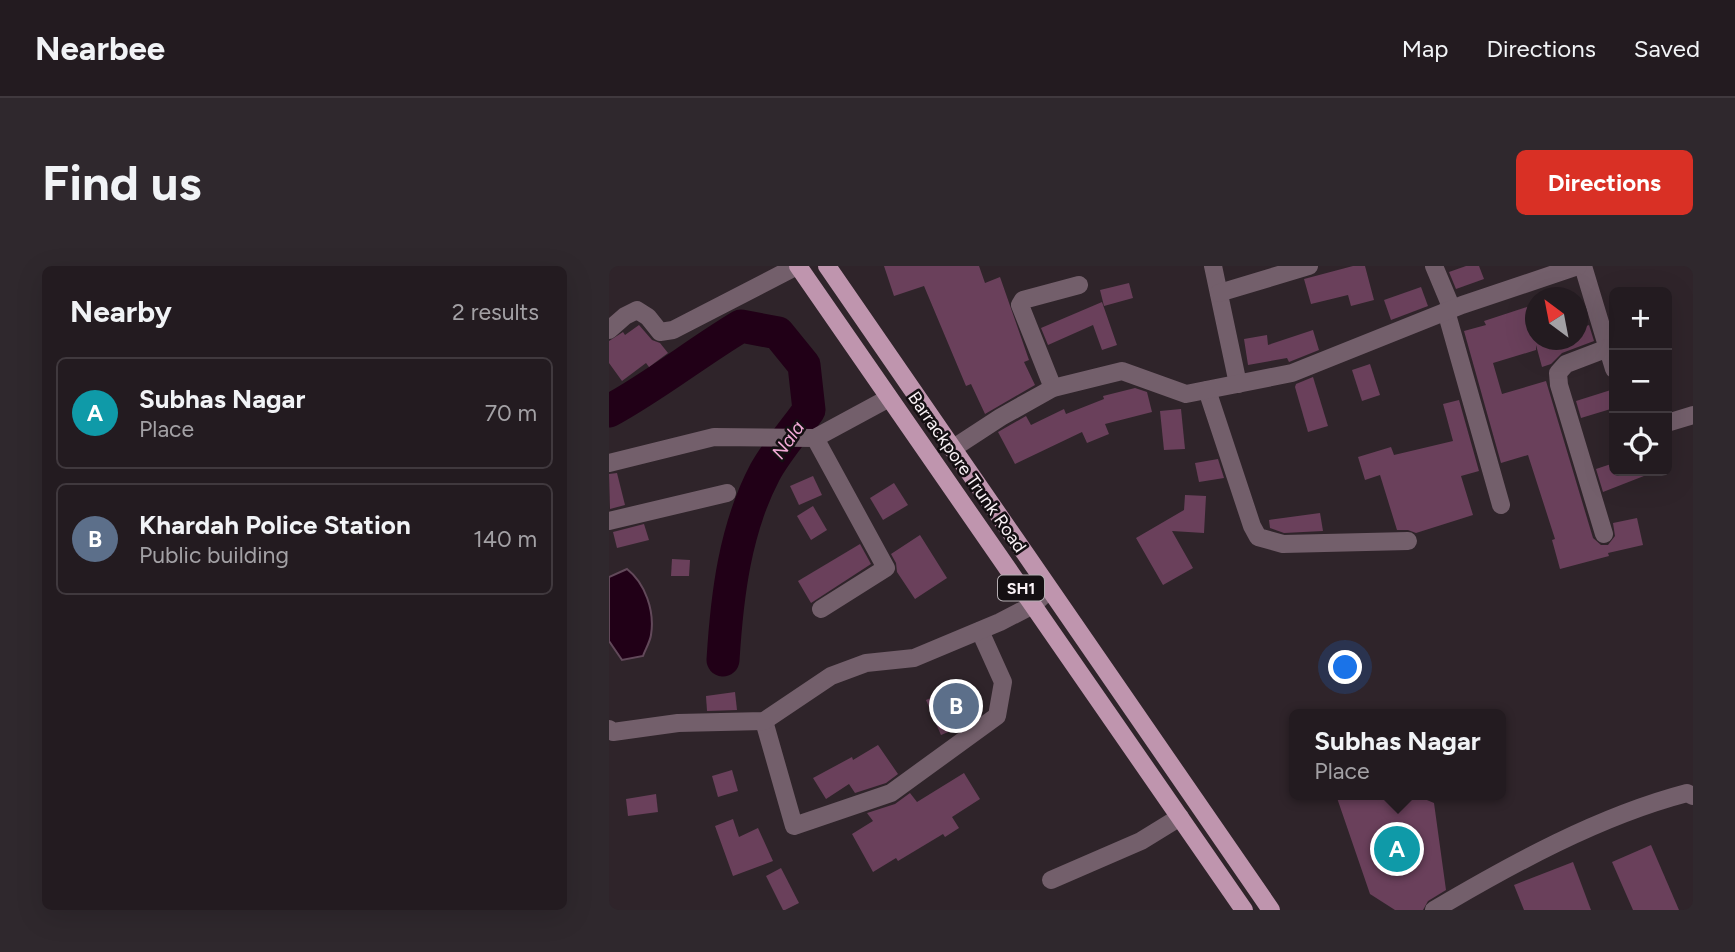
<!DOCTYPE html>
<html lang="en">
<head>
<meta charset="utf-8">
<style>
  body { margin:0; font-family:Figtree,sans-serif; background:#2f282d; color:#f1f3f6 }
  .controls { position:absolute; right:21px; top:21px; display:grid; overflow:hidden; border-radius:10px; box-shadow:0 7px 28px #0002 }
  .controls button { width:63px; height:63px; display:grid; place-items:center; padding:0; border:0; border-bottom:2px solid #40393e; background:#231b20; color:#f1f3f6; font:35px sans-serif }
  .compass { position:absolute; left:916px; top:21px; width:63px; height:63px; border-radius:50%; background:#231b20; box-shadow:0 7px 28px #0002; rotate:328deg }
  .you { position:absolute; left:737px; top:402px; width:24px; height:24px; margin:-18px; border:5px solid #fff; border-radius:50%; background:#1a73e8; box-shadow:0 0 0 10px #1a73e833 }
  .badge { display:grid; place-items:center; width:46px; height:46px; border-radius:50%; background:#d93025; color:#fff; font-size:23px; font-weight:700 }
  .pin { position:absolute; translate:-50% -50%; border:4px solid #fff; box-shadow:0 2px 7px #0006 }
  .popup { position:absolute; left:680px; top:443px; width:217px; height:91px; box-sizing:border-box; display:grid; place-content:center; border-radius:10px; background:#231b20; filter:drop-shadow(0 2px 5px #0005); font-size:23px; white-space:nowrap; color:#a3a1a5 }
  .popup b { font-size:26px; color:#f1f3f6 }
  .popup::after { content:''; position:absolute; left:50%; top:100%; margin-left:-14px; border:14px solid transparent; border-top-color:#231b20 }
  .list { margin:0; padding:0; list-style:none }
  h2 { display:flex; justify-content:space-between; align-items:center; height:91px; margin:0; padding:0 28px; font-size:30px }
  h2 small { font-size:23px; font-weight:400; color:#a3a1a5 }
  .list li { display:grid; grid-template-columns:46px 1fr auto; gap:21px; align-items:center; box-sizing:border-box; height:112px; margin:0 14px 14px; padding:0 14px; border:2px solid #40393e; border-radius:10px }
  .list b { display:block; font-size:26px; white-space:nowrap }
  .list p { margin:0; font-size:23px; white-space:nowrap; color:#a3a1a5 }
  .list em { font-size:23px; font-style:normal; color:#a3a1a5 }
  .icon { flex:none; width:38px; height:38px; fill:none; stroke:currentColor; stroke-width:2; stroke-linecap:round; stroke-linejoin:round }
  .map { position:relative; flex:none; width:1084px; height:644px; overflow:hidden; border-radius:10px }
  header { display:flex; align-items:center; gap:42px; box-sizing:border-box; height:98px; padding:0 35px; background:#231b20; border-bottom:2px solid #40393e }
  header strong { font-size:33px }
  nav { display:flex; gap:38px; margin-inline-start:auto; font-size:24px }
  .intro { display:flex; align-items:center; justify-content:space-between; box-sizing:border-box; height:168px; padding:0 42px }
  h1 { margin:0; font-size:49px }
  .button { padding:18px 32px; border-radius:10px; background:#d93025; color:#fff; font-size:24px; font-weight:700 }
  main { display:flex; gap:42px; padding:0 42px }
  aside { flex:1; background:#231b20; border-radius:10px; box-shadow:0 7px 28px #0002 }
  .map>svg:first-child { display:block }
</style>
</head>
<body>
<header>
<strong>Nearbee</strong>
<nav><a>Map</a><a>Directions</a><a>Saved</a></nav>
</header>
<div class="intro"><h1>Find us</h1><a class="button">Directions</a></div>
<main>
<aside>
<h2>Nearby<small>2 results</small></h2>
<ul class="list">
<li><span class="badge" style="background:#0f9aa8">A</span><div><b>Subhas Nagar</b><p>Place</p></div><em>70 m</em></li>
<li><span class="badge" style="background:#5c6f8a">B</span><div><b>Khardah Police Station</b><p>Public building</p></div><em>140 m</em></li>
</ul>
</aside>
<div class="map">
<svg width="1084" height="644" viewBox="0 0 1084 644">
  <rect width="100%" height="100%" fill="#2f242a"/>
  <path fill="#210017" stroke="#62495a" stroke-width="2" d="M 18,303 C 36,317 46,345 42,369 C 41,376 36,384 34,390 L 13,394 L 0,375 L 0,311 Z"/>
  <g fill="none" stroke-linecap="round" stroke-linejoin="round">
    <path stroke="#210017" stroke-width="33" d="M 0,145 C 46,120 87,87 132,60 L 169,67 L 195,99 L 200,144 C 186,164 168,184 156,206 C 126,263 118,329 114,394"/>
  </g>
  <g fill="#6a405b">
    <polygon points="275,0 370,0 376,17 391,11 420,94 415,96 426,119 376,148 362,118 357,120 315,20 285,30"/>
    <polygon points="744,0 756,0 765,34 742,40 739,29 702,38 695,13"/>
    <polygon points="857,0 870,0 875,13 847,23 840,6"/>
    <polygon points="520,17 524,32 495,40 491,24"/>
    <polygon points="812,21 819,40 782,54 775,34"/>
    <polygon points="493,36 508,79 493,84 484,59 439,79 432,62"/>
    <polygon points="927,38 927,74 969,74 969,63 980,59 985,75 953,87 942,98 933,101 927,79 927,84 884,97 893,128 937,115 984,272 992,279 999,279 1006,270 1004,257 1028,252 1034,279 999,287 1000,290 951,303 943,274 946,273 919,189 892,197 855,65 877,59 875,55"/>
    <polygon points="30,59 43,74 51,77 59,87 40,101 37,97 13,115 0,97 0,75 14,66 16,69"/>
    <polygon points="704,64 710,84 680,96 678,92 639,99 635,73 658,69 659,79"/>
    <polygon points="761,98 771,129 753,135 743,104"/>
    <polygon points="704,111 719,160 699,166 686,121 687,118"/>
    <polygon points="526,122 538,126 543,146 496,158 500,168 478,177 473,166 406,198 389,166 417,150 422,159 455,143 457,148 495,133 494,130"/>
    <polygon points="1005,123 1005,142 972,152 967,135"/>
    <polygon points="850,134 870,205 852,210 864,249 807,267 799,264 788,264 771,209 756,214 749,191 782,181 785,189 844,175 834,138"/>
    <polygon points="572,143 576,183 555,184 551,145"/>
    <polygon points="609,193 615,212 590,216 586,197"/>
    <polygon points="1005,197 1005,205 1040,205 1040,208 994,226 987,203"/>
    <polygon points="8,207 16,239 1,243 0,208"/>
    <polygon points="204,210 213,229 190,239 181,220"/>
    <polygon points="285,217 299,239 274,254 261,232"/>
    <polygon points="576,229 597,230 595,267 563,265 584,302 554,319 527,272 575,244"/>
    <polygon points="204,240 218,264 202,274 188,250"/>
    <polygon points="711,247 714,265 675,267 661,262 660,254"/>
    <polygon points="35,258 40,274 8,282 4,266"/>
    <polygon points="311,269 338,312 306,333 288,306 287,297 282,288"/>
    <polygon points="251,278 262,298 202,337 189,315"/>
    <polygon points="63,293 81,294 80,310 62,310"/>
    <polygon points="359,416 372,448 356,459 332,469 317,434"/>
    <polygon points="126,426 128,444 98,445 97,430"/>
    <polygon points="269,479 289,508 277,517 246,527 240,518 217,533 204,512 243,491 244,494"/>
    <polygon points="123,504 129,525 109,531 103,510"/>
    <polygon points="355,507 371,533 343,551 350,562 336,571 334,568 289,595 287,592 264,606 243,568 264,555 258,547 286,538 301,527 308,536"/>
    <polygon points="47,528 49,546 19,550 17,533"/>
    <polygon points="727,529 806,529 825,537 837,624 819,635 814,644 786,644 761,628"/>
    <polygon points="124,553 130,571 149,562 164,595 124,610 106,560"/>
    <polygon points="1042,579 1070,644 1024,644 1003,596"/>
    <polygon points="964,596 982,644 915,644 905,619"/>
    <polygon points="172,602 190,637 176,644 174,644 157,610"/>
  </g>
  <g fill="none" stroke-linecap="round" stroke-linejoin="round">
    <g stroke="#735f6b" stroke-width="18">
      <polyline points="604,0 629,118"/>
      <polyline points="825,0 843,43"/>
      <polyline points="974,0 1005,103"/>
      <polyline points="610,27 700,0"/>
      <polyline points="837,45 892,239"/>
      <polyline points="0,64 16,50 28,44 39,51 51,66 64,64 188,0"/>
      <polyline points="444,122 411,39 414,34 470,19"/>
      <polyline points="598,124 643,260 649,271 674,278 799,275"/>
      <polyline points="1058,157 1084,149"/>
      <polyline points="343,183 392,151 444,122 513,105 577,128 683,107 853,39 969,0"/>
      <polyline points="0,197 105,171 206,172"/>
      <polyline points="0,255 118,227"/>
      <polyline points="995,268 950,119 949,107 957,98 999,82"/>
      <polyline points="212,343 277,302 206,172 280,132"/>
      <polyline points="155,455 185,560 282,527 388,450 394,416 371,365"/>
      <polyline points="0,463 4,466 69,457 155,455 222,410 257,397 305,392 391,356 424,339 440,324"/>
      <polyline points="442,614 532,575 571,551"/>
      <path d="M 825,644 C 903,598 990,550 1078,527 L 1084,530"/>
    </g>
    <g stroke="#bf95ae" stroke-width="18">
      <polyline points="189,0 635,644"/>
      <polyline points="218,0 662,644"/>
    </g>
  </g>
  <g text-anchor="middle" dominant-baseline="central" stroke-width="5" stroke-linejoin="round" paint-order="stroke">
    <rect fill="#140f12" stroke="#b5aeb2" stroke-width="2" x="389" y="309.5" width="46" height="25" rx="5"/>
    <g font-size="16" font-weight="bold" fill="#faf2f6">
      <text x="412" y="322">SH1</text>
    </g>
    <g font-size="18" fill="#faf2f6" stroke="#140f12">
      <text transform="translate(358 206) rotate(55)">Barrackpore Trunk Road</text>
    </g>
    <g font-size="19" font-style="italic" fill="#f1aad6" stroke="#140f12">
      <text transform="translate(179 174) rotate(-55)">Nala</text>
    </g>
  </g>
</svg>
<div class="controls">
<button>+</button>
<button>−</button>
<button><svg class="icon" aria-label="locate" viewBox="0 0 24 24"><circle cx="12" cy="12" r="6"/><path d="M12 2v4M12 18v4M2 12h4M18 12h4"/></svg></button>
</div>
<svg class="compass" viewBox="-18 -18 36 36"><path d="M0-13l5 13h-10z" fill="#e53935"/><path d="M0 13l5-13h-10z" fill="#a3a1a5"/></svg>
<div class="you"></div>
<div class="pin badge" style="left:788px;top:583px;background:#0f9aa8">A</div>
<div class="popup"><b>Subhas Nagar</b>Place</div>
<div class="pin badge" style="left:347px;top:440px;background:#5c6f8a">B</div>
</div>
</main>
</body>
</html>
